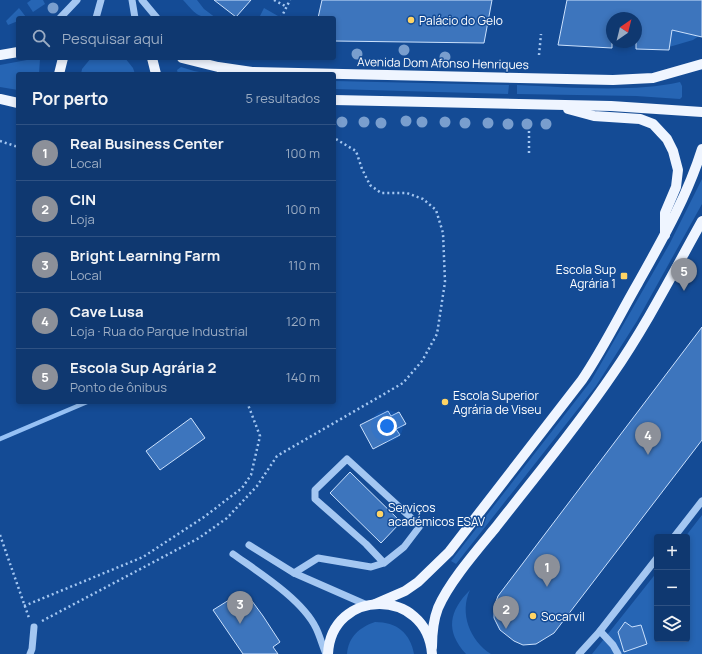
<!DOCTYPE html>
<html lang="pt">
<head>
<meta charset="utf-8">
<style>
  body { margin:0; font-family:Manrope,sans-serif; background:#183f75; color:#f1f3f6 }
  .controls { position:absolute; right:12px; bottom:12px; display:grid; overflow:hidden; border-radius:4px; box-shadow:0 2px 6px #0003 }
  .controls button { width:36px; height:36px; display:grid; place-items:center; padding:0; border:0; border-bottom:1px solid #2f5283; background:#0f3870; color:#f1f3f6; font:20px sans-serif }
  .compass { position:absolute; left:606px; top:12px; width:36px; height:36px; border-radius:50%; background:#0f3870; box-shadow:0 2px 6px #0003; rotate:35deg }
  .you { position:absolute; left:387px; top:426px; width:14px; height:14px; margin:-10px; border:3px solid #fff; border-radius:50%; background:#1a73e8; box-shadow:0 0 0 6px #1a73e833 }
  .badge { display:grid; place-items:center; width:26px; height:26px; border-radius:50%; background:#8c9099; color:#fff; font-size:13px; font-weight:700 }
  .pin { position:absolute; translate:-50% -33px; filter:drop-shadow(0 1px 2px #0008) }
  .pin::after { content:''; position:absolute; top:21px; width:14px; height:12px; background:inherit; clip-path:polygon(0 0,100% 0,50% 100%) }
  .list { margin:0; padding:0; list-style:none }
  h2 { display:flex; justify-content:space-between; align-items:center; height:52px; margin:0; padding:0 16px; font-size:17px }
  h2 small { font-size:13px; font-weight:400; color:#9bacc3 }
  .list li { display:grid; grid-template-columns:26px 1fr auto; gap:12px; align-items:center; box-sizing:border-box; height:56px; padding:0 16px; border-top:1px solid #2f5283 }
  .list b { display:block; font-size:15px; white-space:nowrap }
  .list p { margin:0; font-size:13px; white-space:nowrap; color:#9bacc3 }
  .list em { font-size:13px; font-style:normal; color:#9bacc3 }
  .icon { flex:none; width:22px; height:22px; fill:none; stroke:currentColor; stroke-width:2; stroke-linecap:round; stroke-linejoin:round }
  .map { position:relative; flex:none; width:702px; height:654px; overflow:hidden }
  .search { position:absolute; background:#0f3870; box-shadow:0 2px 6px #0003; left:16px; top:16px; width:320px; height:44px; display:flex; align-items:center; gap:10px; box-sizing:border-box; padding:0 14px; border-radius:4px; color:#9bacc3; font-size:15px }
  .panel { position:absolute; background:#0f3870; box-shadow:0 2px 6px #0003; left:16px; top:72px; width:320px; height:332px; border-radius:4px }
  .map>svg:first-child { display:block }
</style>
</head>
<body>
<div class="map">
<svg width="702" height="654" viewBox="0 0 702 654">
  <rect width="100%" height="100%" fill="#144b95"/>
  <g fill="#2665b4">
    <polygon points="31,0 43,0 45,4 33,12 27,3"/>
    <path d="M 183,0 L 197,0 L 204,9 L 216,18 C 197,18 195,13 183,0 Z"/>
    <polygon points="19,8 26,17 18,18 18,21 8,25 6,21"/>
    <polygon points="264,8 278,16 277,18 259,18"/>
    <polygon points="672,30 699,36 693,40 669,47"/>
    <polygon points="91,58 125,58 133,68 135,74 81,74 82,69"/>
    <polygon points="32,59 40,59 39,74 18,74 18,90 0,87 0,65"/>
    <polygon points="181,67 194,71 210,74 178,74 177,70"/>
    <polygon points="334,81 509,85 508,94 334,89"/>
    <path d="M 680,82 L 682,86 L 682,97 L 680,99 L 636,96 L 517,94 L 517,85 C 567,87 632,93 680,82 Z"/>
    <polygon points="702,179 702,204 637,321 596,386 456,564 451,561 591,381 670,243"/>
    <polygon points="702,515 702,654 592,654 657,572 657,639 687,639 687,537 685,537"/>
    <path d="M 470,590 C 459,613 470,641 491,654 L 466,654 C 445,631 449,611 470,590 Z"/>
    <path d="M 375,622 C 397,622 410,633 414,654 L 347,654 C 348,637 360,627 375,622 Z"/>
  </g>
  <g fill="none" stroke-linecap="round" stroke-linejoin="round">
    <polyline stroke="#96c1f5" stroke-width="4.5" points="0,439 87,402"/>
  </g>
  <g fill="#3d75bd" stroke="#cbe1fd">
    <polygon points="214,0 251,0 236,17"/>
    <polygon points="322,0 492,0 484,43 334,41 334,18 318,18"/>
    <polygon points="567,0 702,0 702,37 672,30 669,50 636,49 636,18 612,18 612,48 558,45"/>
    <polygon points="702,327 702,440 554,633 536,644 523,645 514,641 500,630 494,618 494,607 498,596"/>
    <polygon points="388,411 391,416 399,412 406,424 396,429 400,435 373,449 360,425"/>
    <polygon points="191,418 205,438 160,470 146,451"/>
    <polygon points="350,472 401,522 381,543 330,493"/>
    <polygon points="237,595 245,607 252,601 263,616 280,642 273,647 278,654 243,654 213,610"/>
    <polygon points="625,622 632,627 641,625 647,644 624,652 618,632"/>
  </g>
  <g fill="none" stroke-linecap="round" stroke-linejoin="round">
    <g stroke="#a4c7f2" stroke-width="2.5" stroke-dasharray="2 3" stroke-linecap="butt">
      <polyline points="274,0 287,7"/>
      <polyline points="281,18 290,0"/>
      <polyline points="539,55 541,34"/>
      <polyline points="529,126 529,154"/>
      <polyline points="0,141 18,147"/>
      <polyline points="0,535 29,618"/>
      <polyline points="24,606 143,557 204,517 242,488 251,475 260,436 247,402"/>
      <polyline points="42,621 199,538 227,518 257,486 277,456 403,383 422,361 437,334 445,282 443,233 436,210 423,199 407,193 381,193 370,185 362,169 356,151 334,138"/>
    </g>
    <g stroke="#a4c7f2" stroke-width="7">
      <polyline points="132,0 135,18"/>
      <polyline points="142,0 157,18"/>
      <polyline points="60,18 77,0"/>
      <polyline points="96,18 101,0"/>
      <polyline points="674,537 702,501"/>
      <polyline points="249,545 294,573 367,605"/>
      <path d="M 233,554 C 258,572 302,599 316,628 C 320,636 322,645 326,654"/>
      <polyline points="294,573 318,558 371,567 384,563 404,547 420,526 347,459 315,490 315,499 366,544 384,563"/>
      <polyline points="600,631 613,645 618,654"/>
      <polyline points="30,654 32,649 34,627"/>
      <polyline points="579,654 600,631 657,558"/>
    </g>
    <g stroke="#eff5ff" stroke-width="10">
      <polyline points="0,55 18,52"/>
      <polyline points="152,58 156,74"/>
      <polyline points="182,58 218,67 252,72 613,80 653,78 702,64"/>
      <polyline points="59,74 63,58"/>
      <polyline points="0,99 18,103"/>
      <polyline points="334,100 611,106 702,112"/>
      <polyline points="568,109 594,116 640,119 653,124 667,139 673,151 678,170 676,187 665,213 665,235"/>
      <path d="M 375,604 L 405,591 L 418,582 L 449,552 L 582,380 C 603,349 619,316 638,283 C 662,240 687,197 702,149"/>
      <path d="M 432,647 C 432,633 433,621 438,608 C 449,582 478,549 496,527 C 535,477 576,428 612,375 C 646,326 673,273 702,221"/>
      <path d="M 328,654 C 331,588 427,587 432,654"/>
    </g>
  </g>
  <g fill="#799ece">
    <circle cx="53" cy="8" r="5.5"/>
    <circle cx="404" cy="50" r="5.5"/>
    <circle cx="357" cy="54" r="5.5"/>
    <circle cx="445" cy="57" r="5.5"/>
    <circle cx="406" cy="121" r="5.5"/>
    <circle cx="342" cy="122" r="5.5"/>
    <circle cx="364" cy="122" r="5.5"/>
    <circle cx="422" cy="122" r="5.5"/>
    <circle cx="445" cy="122" r="5.5"/>
    <circle cx="381" cy="123" r="5.5"/>
    <circle cx="465" cy="123" r="5.5"/>
    <circle cx="488" cy="123" r="5.5"/>
    <circle cx="508" cy="124" r="5.5"/>
    <circle cx="527" cy="124" r="5.5"/>
    <circle cx="546" cy="124" r="5.5"/>
  </g>
  <g fill="#ffd465" stroke="#144b95" stroke-width="1.5">
    <circle cx="411" cy="20" r="4"/>
    <rect x="620" y="272" width="8" height="8" rx="2"/>
    <circle cx="445" cy="402" r="4"/>
    <circle cx="380" cy="514" r="4"/>
    <circle cx="533" cy="616" r="4"/>
  </g>
  <g text-anchor="middle" dominant-baseline="central" stroke-width="3" stroke-linejoin="round" paint-order="stroke">
    <g font-size="12" fill="#fff" stroke="#144b95" text-anchor="start">
      <text x="419" y="20">Palácio do Gelo</text>
      <text x="616" y="269" text-anchor="end">Escola Sup<tspan x="616" dy="14">Agrária 1</tspan></text>
      <text x="453" y="395">Escola Superior<tspan x="453" dy="14">Agrária de Viseu</tspan></text>
      <text x="388" y="507">Serviços<tspan x="388" dy="14">académicos ESAV</tspan></text>
      <text x="541" y="616">Socarvil</text>
    </g>
    <g font-size="12" fill="#fff" stroke="#144b95">
      <text transform="translate(443 63) rotate(1)">Avenida Dom Afonso Henriques</text>
    </g>
  </g>
</svg>
<div class="controls">
<button>+</button>
<button>−</button>
<button><svg class="icon" aria-label="layers" viewBox="0 0 24 24"><path d="M12 4l9 5-9 5-9-5zM3 14l9 5 9-5"/></svg></button>
</div>
<svg class="compass" viewBox="-18 -18 36 36"><path d="M0-13l5 13h-10z" fill="#e53935"/><path d="M0 13l5-13h-10z" fill="#9bacc3"/></svg>
<div class="you"></div>
<div class="pin badge" style="left:547px;top:587px">1</div>
<div class="pin badge" style="left:506px;top:629px">2</div>
<div class="pin badge" style="left:240px;top:624px">3</div>
<div class="pin badge" style="left:648px;top:455px">4</div>
<div class="pin badge" style="left:684px;top:291px">5</div>
<div class="search"><svg class="icon" aria-label="search" viewBox="0 0 24 24"><circle cx="10" cy="10" r="6"/><path d="M15 15l6 6"/></svg>Pesquisar aqui</div>
<section class="panel">
<h2>Por perto<small>5 resultados</small></h2>
<ul class="list">
<li><span class="badge">1</span><div><b>Real Business Center</b><p>Local</p></div><em>100 m</em></li>
<li><span class="badge">2</span><div><b>CIN</b><p>Loja</p></div><em>100 m</em></li>
<li><span class="badge">3</span><div><b>Bright Learning Farm</b><p>Local</p></div><em>110 m</em></li>
<li><span class="badge">4</span><div><b>Cave Lusa</b><p>Loja · Rua do Parque Industrial</p></div><em>120 m</em></li>
<li><span class="badge">5</span><div><b>Escola Sup Agrária 2</b><p>Ponto de ônibus</p></div><em>140 m</em></li>
</ul>
</section>
</div>
</body>
</html>
